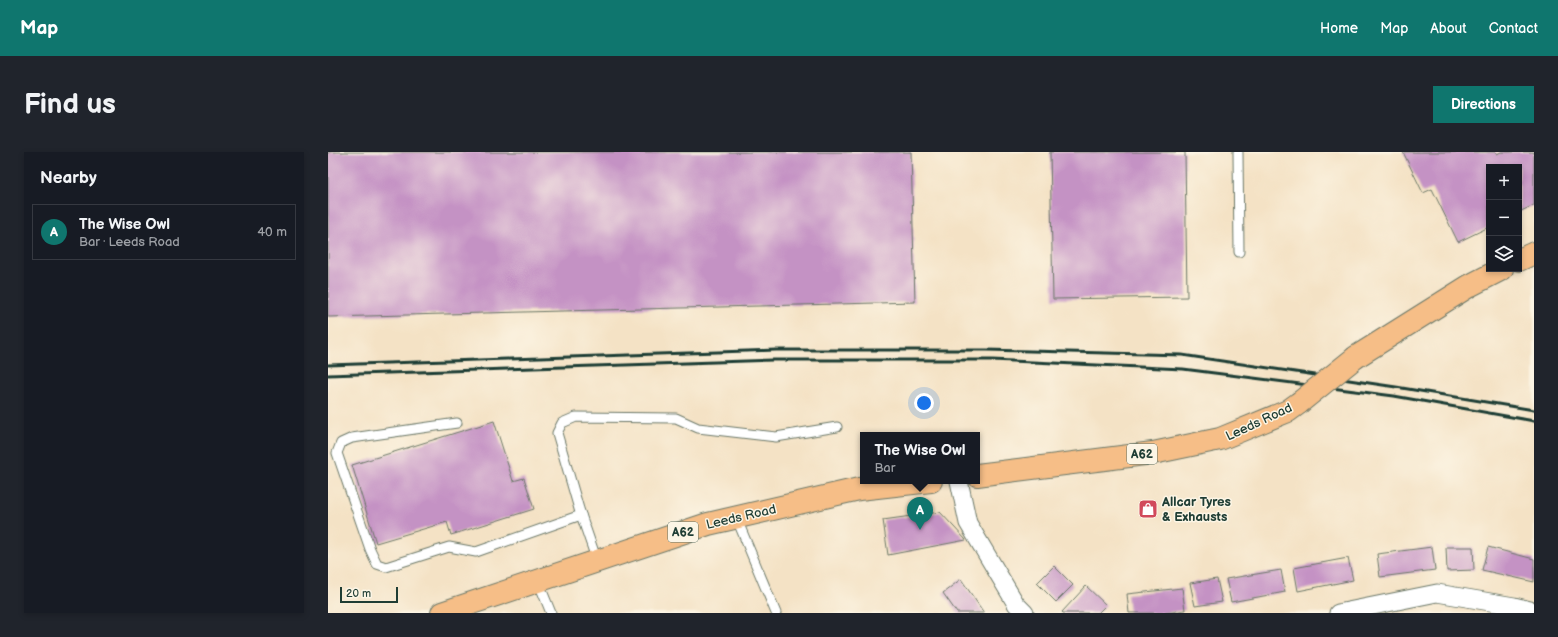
<!DOCTYPE html>
<html lang="en">
<head>
<meta charset="utf-8">
<style>
  body { margin:0; font-family:"Balsamiq Sans",sans-serif; background:#20242c; color:#f1f3f6 }
  .controls { position:absolute; right:12px; top:12px; display:grid; overflow:hidden; border-radius:0px; box-shadow:0 2px 6px #0003 }
  .controls button { width:36px; height:36px; display:grid; place-items:center; padding:0; border:0; border-bottom:1px solid #363941; background:#171b24; color:#f1f3f6; font:20px sans-serif }
  .scale { position:absolute; left:12px; bottom:10px; width:58px; box-sizing:border-box; padding-left:4px; border:2px solid #1f3d34; border-top:0; font-size:11px; line-height:14px; white-space:nowrap; color:#1f3d34; -webkit-text-stroke:3px #fcf5e5; paint-order:stroke }
  .you { position:absolute; left:596px; top:251px; width:14px; height:14px; margin:-10px; border:3px solid #fff; border-radius:50%; background:#1a73e8; box-shadow:0 0 0 6px #1a73e833 }
  .badge { display:grid; place-items:center; width:26px; height:26px; border-radius:50%; background:#0f766e; color:#fff; font-size:13px; font-weight:700 }
  .pin { position:absolute; translate:-50% -33px; filter:drop-shadow(0 1px 2px #0008) }
  .pin::after { content:''; position:absolute; top:21px; width:14px; height:12px; background:inherit; clip-path:polygon(0 0,100% 0,50% 100%) }
  .popup { position:absolute; left:532px; top:280px; width:120px; height:52px; box-sizing:border-box; display:grid; place-content:center; border-radius:0px; background:#171b24; filter:drop-shadow(0 1px 3px #0005); font-size:13px; white-space:nowrap; color:#9ea1a6 }
  .popup b { font-size:15px; color:#f1f3f6 }
  .popup::after { content:''; position:absolute; left:50%; top:100%; margin-left:-8px; border:8px solid transparent; border-top-color:#171b24 }
  .list { margin:0; padding:0; list-style:none }
  h2 { display:flex; justify-content:space-between; align-items:center; height:52px; margin:0; padding:0 16px; font-size:17px }
  h2 small { font-size:13px; font-weight:400; color:#9ea1a6 }
  .list li { display:grid; grid-template-columns:26px 1fr auto; gap:12px; align-items:center; box-sizing:border-box; height:56px; margin:0 8px 8px; padding:0 8px; border:1px solid #363941; border-radius:0px }
  .list b { display:block; font-size:15px; white-space:nowrap }
  .list p { margin:0; font-size:13px; white-space:nowrap; color:#9ea1a6 }
  .list em { font-size:13px; font-style:normal; color:#9ea1a6 }
  .icon { flex:none; width:22px; height:22px; fill:none; stroke:currentColor; stroke-width:2; stroke-linecap:round; stroke-linejoin:round }
  .map { position:relative; flex:none; width:1206px; height:461px; overflow:hidden; border-radius:0px }
  header { display:flex; align-items:center; gap:24px; box-sizing:border-box; height:56px; padding:0 20px; background:#0f766e; color:#fff }
  header strong { font-size:19px }
  nav { display:flex; gap:22px; margin-inline-start:auto; font-size:14px }
  .intro { display:flex; align-items:center; justify-content:space-between; box-sizing:border-box; height:96px; padding:0 24px }
  h1 { margin:0; font-size:28px }
  .button { padding:10px 18px; border-radius:0px; background:#0f766e; color:#fff; font-size:14px; font-weight:700 }
  main { display:flex; gap:24px; padding:0 24px }
  aside { flex:1; background:#171b24; border-radius:0px; box-shadow:0 2px 6px #0003 }
  .map>svg:first-child { display:block }
</style>
</head>
<body>
<header>
<strong>Map</strong>
<nav><a>Home</a><a>Map</a><a>About</a><a>Contact</a></nav>
</header>
<div class="intro"><h1>Find us</h1><a class="button">Directions</a></div>
<main>
<aside>
<h2>Nearby<small></small></h2>
<ul class="list">
<li><span class="badge">A</span><div><b>The Wise Owl</b><p>Bar · Leeds Road</p></div><em>40 m</em></li>
</ul>
</aside>
<div class="map">
<svg width="1206" height="461" viewBox="0 0 1206 461">
  <rect width="100%" height="100%" fill="#fcf5e5"/>
  <filter id="ink" filterUnits="userSpaceOnUse"><feTurbulence type="fractalNoise" baseFrequency=".025" numOctaves="2"/><feDisplacementMap in="SourceGraphic" scale="8" xChannelSelector="R" yChannelSelector="G"/><feConvolveMatrix kernelMatrix="1 2 1 2 8 2 1 2 1" color-interpolation-filters="sRGB"/></filter>
  <filter id="wash" filterUnits="userSpaceOnUse"><feTurbulence type="fractalNoise" baseFrequency=".012" numOctaves="4" result="noise"/><feDisplacementMap in="SourceGraphic" scale="16" xChannelSelector="R" yChannelSelector="G"/><feGaussianBlur stdDeviation="0.9" result="paint"/><feColorMatrix in="noise" values="0 0 0 0 0 0 0 0 0 0 0 0 0 0 0 0 0 1.4 0 .05"/><feComposite in="paint" operator="in"/></filter>
  <g filter="url(#wash)">
    <rect width="100%" height="100%" fill="#f4e2c5"/>
    <g id="blocks">
      <g fill="#c492c4">
        <polygon points="0,0 583,0 587,150 0,165"/>
        <polygon points="722,0 857,0 859,145 725,147"/>
        <polygon points="1075,0 1168,0 1169,2 1173,0 1206,0 1206,53 1191,60 1191,15 1161,15 1161,75 1130,90 1104,37 1095,41"/>
        <polygon points="166,269 185,329 196,326 206,357 123,383 119,370 48,391 24,313"/>
        <polygon points="612,360 638,388 560,403 555,368"/>
        <polygon points="1104,395 1107,418 1052,425 1049,402"/>
        <polygon points="1118,395 1145,395 1146,418 1119,419"/>
        <polygon points="1160,395 1206,407 1206,430 1154,418"/>
        <polygon points="1020,406 1025,428 970,439 966,416"/>
        <polygon points="726,414 745,433 728,450 709,431"/>
        <polygon points="953,418 957,440 903,450 898,427"/>
        <polygon points="633,427 652,455 656,461 629,461 615,441"/>
        <polygon points="889,427 894,450 867,454 862,431"/>
        <polygon points="758,434 778,453 770,461 735,461 734,460"/>
        <polygon points="854,436 857,458 836,461 801,461 799,442"/>
      </g>
    </g>
  </g>
  <g filter="url(#ink)">
    <use href="#blocks" fill-opacity="0" stroke="#6a7767" stroke-width="1"/>
    <g fill="none" stroke-linecap="round" stroke-linejoin="round">
      <g stroke="#6a7767" stroke-width="11">
        <g id="service">
          <polyline points="910,0 911,100"/>
          <polyline points="129,271 24,286 13,291 9,301 42,397 49,412 58,415 121,395 148,400 253,363"/>
          <polyline points="408,365 448,461"/>
          <polyline points="269,409 251,357 229,281 234,271 248,265 348,266 370,276 448,285 509,275"/>
          <polyline points="210,429 223,461"/>
        </g>
      </g>
      <g stroke="#6a7767" stroke-width="19">
        <g id="minor">
          <polyline points="631,329 640,371 688,452 697,461"/>
          <polyline points="1010,461 1109,441 1186,454 1206,459"/>
        </g>
      </g>
      <g stroke="#6a7767" stroke-width="24">
        <g id="primary">
          <polyline points="1191,108 1206,101"/>
          <polyline points="1028,205 1141,134 1174,117"/>
          <polyline points="649,323 825,301 892,287 960,259 971,251"/>
          <polyline points="114,461 380,372 531,337 603,329"/>
        </g>
      </g>
      <use href="#service" stroke="#fff" stroke-width="9"/>
      <use href="#minor" stroke="#fff" stroke-width="17"/>
      <use href="#primary" stroke="#f6be87" stroke-width="22"/>
      <g stroke="#1f3d34" stroke-width="3">
        <polyline points="0,213 448,198 659,198 854,203 1068,235 1206,258"/>
        <polyline points="0,223 445,208 664,208 855,217 1066,244 1206,269"/>
      </g>
      <g stroke="#6a7767" stroke-width="24" stroke-linecap="butt">
        <polyline id="primary-bridge" points="971,251 1028,205"/>
      </g>
      <use href="#primary-bridge" stroke="#f6be87" stroke-width="22"/>
    </g>
  </g>
  <defs>
    <g id="shop-square" transform="scale(1)"><rect x="-9" y="-9" width="18" height="18" rx="4" fill="#d1495b" stroke="#fcf5e5"/><path d="M-5-2.5h2.3a2.7 3.5 0 0 1 5.4 0H5L5.5 6h-11ZM-1.5-2.5h3a1.5 2.3 0 0 0-3 0Z" fill="#fff"/></g>
  </defs>
  <g fill-rule="evenodd">
    <use href="#shop-square" x="820" y="357"/>
  </g>
  <g text-anchor="middle" dominant-baseline="central" stroke-width="3" stroke-linejoin="round" paint-order="stroke">
    <g fill="#fcf5e5" stroke="#617469" stroke-width="1">
      <rect x="799" y="292" width="30" height="20" rx="3"/>
      <rect x="340" y="370" width="30" height="20" rx="3"/>
    </g>
    <g font-size="12" font-weight="bold" fill="#1f3d34">
      <text x="814" y="302">A62</text>
      <text x="355" y="380">A62</text>
    </g>
    <g font-size="13" fill="#1f3d34" stroke="#fcf5e5">
      <text transform="translate(931 270) rotate(-25)">Leeds Road</text>
      <text transform="translate(413 365) rotate(-13)">Leeds Road</text>
    </g>
    <g font-size="13" font-weight="bold" fill="#1f3d34" stroke="#fcf5e5" text-anchor="start">
      <text x="834" y="350">Allcar Tyres<tspan x="834" dy="15">&amp; Exhausts</tspan></text>
    </g>
  </g>
</svg>
<div class="controls">
<button>+</button>
<button>−</button>
<button><svg class="icon" aria-label="layers" viewBox="0 0 24 24"><path d="M12 4l9 5-9 5-9-5zM3 14l9 5 9-5"/></svg></button>
</div>
<div class="scale">20 m</div>
<div class="you"></div>
<div class="pin badge" style="left:592px;top:378px">A</div>
<div class="popup"><b>The Wise Owl</b>Bar</div>
</div>
</main>
</body>
</html>
